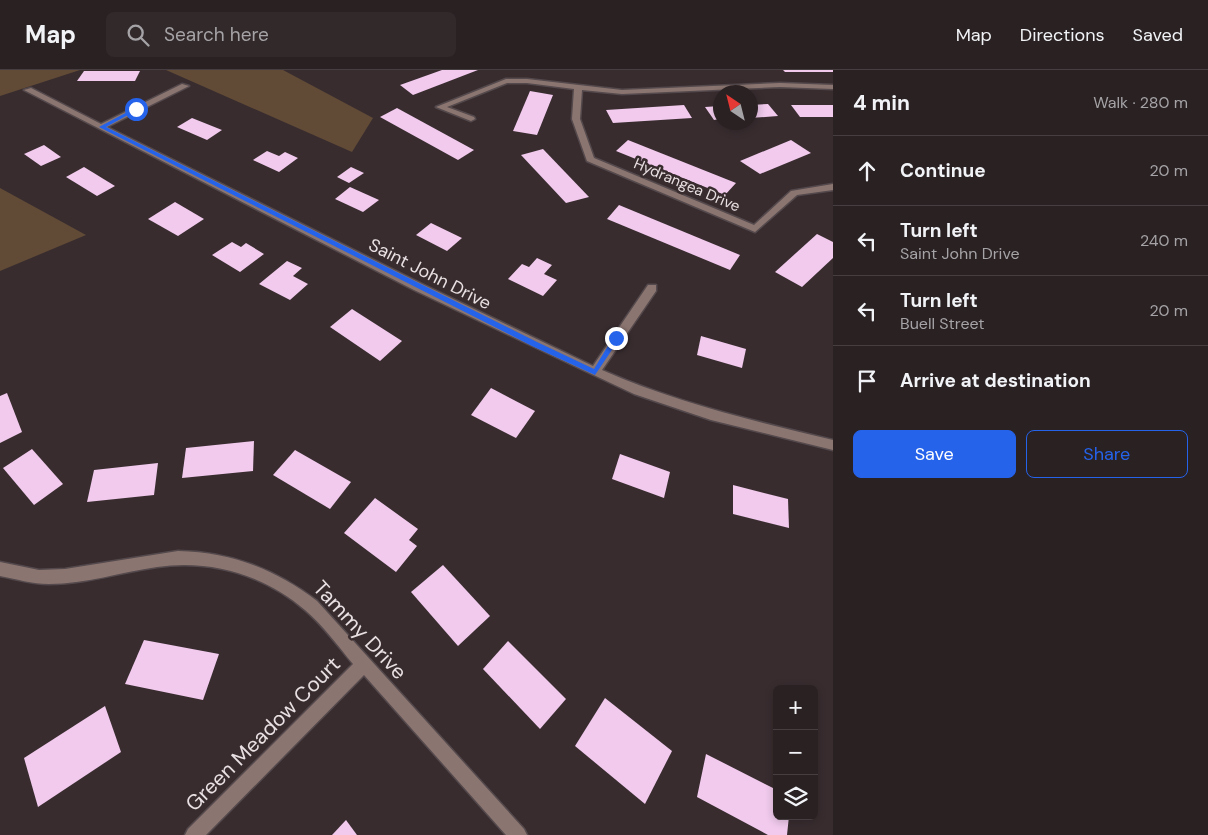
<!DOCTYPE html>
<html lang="en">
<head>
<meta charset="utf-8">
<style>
  body { margin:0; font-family:"DM Sans",sans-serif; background:#32292b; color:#f1f3f6 }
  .controls { position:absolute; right:15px; bottom:15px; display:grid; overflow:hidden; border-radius:8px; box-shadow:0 2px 8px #0003 }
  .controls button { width:45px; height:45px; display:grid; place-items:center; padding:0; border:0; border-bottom:1px solid #463e41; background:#2a2123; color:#f1f3f6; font:25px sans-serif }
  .compass { position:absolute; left:713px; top:15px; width:45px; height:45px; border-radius:50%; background:#2a2123; box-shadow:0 2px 8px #0003; rotate:325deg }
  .stop { position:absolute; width:15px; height:15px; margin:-11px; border:4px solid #2563eb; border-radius:50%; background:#fff }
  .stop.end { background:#2563eb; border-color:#fff; box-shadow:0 1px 5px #0008 }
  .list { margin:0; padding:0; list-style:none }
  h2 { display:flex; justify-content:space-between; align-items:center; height:65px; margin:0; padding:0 20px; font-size:21px }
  h2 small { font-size:16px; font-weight:400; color:#a5a3a6 }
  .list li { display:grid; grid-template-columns:32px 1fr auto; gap:15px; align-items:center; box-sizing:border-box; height:70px; padding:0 20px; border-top:1px solid #463e41 }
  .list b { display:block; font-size:19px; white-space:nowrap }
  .list p { margin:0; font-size:16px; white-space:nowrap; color:#a5a3a6 }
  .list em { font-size:16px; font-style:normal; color:#a5a3a6 }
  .actions { display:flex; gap:10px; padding:15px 20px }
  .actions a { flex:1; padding:11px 0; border:1px solid #2563eb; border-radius:8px; text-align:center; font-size:18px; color:#2563eb }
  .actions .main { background:#2563eb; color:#fff }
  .icon { flex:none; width:28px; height:28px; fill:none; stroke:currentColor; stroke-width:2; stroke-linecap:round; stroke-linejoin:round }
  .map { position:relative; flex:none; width:833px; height:765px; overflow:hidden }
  header { display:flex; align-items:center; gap:30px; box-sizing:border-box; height:70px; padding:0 25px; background:#2a2123; border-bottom:1px solid #463e41 }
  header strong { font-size:24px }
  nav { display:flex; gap:28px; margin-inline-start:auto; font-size:18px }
  .search { width:350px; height:45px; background:#32292b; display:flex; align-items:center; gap:12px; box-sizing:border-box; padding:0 18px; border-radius:8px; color:#a5a3a6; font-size:19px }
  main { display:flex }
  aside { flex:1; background:#2a2123 }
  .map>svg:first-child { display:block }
</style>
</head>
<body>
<header>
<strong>Map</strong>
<div class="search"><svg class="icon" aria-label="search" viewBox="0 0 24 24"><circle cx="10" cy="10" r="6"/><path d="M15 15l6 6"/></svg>Search here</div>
<nav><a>Map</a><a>Directions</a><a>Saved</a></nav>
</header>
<main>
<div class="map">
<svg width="833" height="765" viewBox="0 0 833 765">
  <rect width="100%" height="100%" fill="#382c2f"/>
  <g fill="#614b36">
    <polygon points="0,0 80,0 0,26"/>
    <polygon points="166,0 283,0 373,48 352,82"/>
    <polygon points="0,118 86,165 0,201"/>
  </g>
  <g fill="#f1caed">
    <polygon points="442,0 478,0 413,25 400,15"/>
    <polygon points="783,0 833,0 833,2 785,2"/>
    <polygon points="84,1 140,1 135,11 77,11"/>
    <polygon points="530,21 553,25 537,65 513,61"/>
    <polygon points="768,34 778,46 750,48 750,35"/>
    <polygon points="684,35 692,48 613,53 606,40"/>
    <polygon points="791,35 833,35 833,47 800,47"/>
    <polygon points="720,36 720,49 714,50 705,37"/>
    <polygon points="397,38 474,80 458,90 380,47"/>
    <polygon points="192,48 222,60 207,70 177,57"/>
    <polygon points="628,70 736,113 725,125 616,81"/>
    <polygon points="791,70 811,83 760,104 740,91"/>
    <polygon points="44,75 61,87 41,96 24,84"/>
    <polygon points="543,79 589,127 566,133 521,85"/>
    <polygon points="267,81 279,86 285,82 298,88 279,102 253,90"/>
    <polygon points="84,97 115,116 97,126 66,107"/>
    <polygon points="351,97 364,103 349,113 337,107"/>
    <polygon points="350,117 379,130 363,142 335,129"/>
    <polygon points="175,132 204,149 178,166 148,149"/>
    <polygon points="619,135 740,185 730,200 607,149"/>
    <polygon points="431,153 462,168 447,181 416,165"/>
    <polygon points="817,164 833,172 833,188 802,217 775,202"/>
    <polygon points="232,172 241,177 246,173 264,184 240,202 212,185"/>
    <polygon points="537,188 552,195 544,204 557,210 543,226 508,209 522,194 529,197"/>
    <polygon points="287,191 302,198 293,206 308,214 290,230 259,214"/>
    <polygon points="352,239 402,271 380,291 330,257"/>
    <polygon points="701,266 746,279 742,298 697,285"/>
    <polygon points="491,318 535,341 516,368 471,345"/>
    <polygon points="7,323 22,362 0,373 0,326"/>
    <polygon points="254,371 253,401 182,408 186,378"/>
    <polygon points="32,379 63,414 34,435 3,398"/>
    <polygon points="295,380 351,412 330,439 273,405"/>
    <polygon points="620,384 670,402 664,428 612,409"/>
    <polygon points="158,393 154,425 87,432 94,400"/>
    <polygon points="733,415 788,429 789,458 733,444"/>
    <polygon points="375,428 418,459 409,470 417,476 396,502 344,463"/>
    <polygon points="443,495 490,546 458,576 411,522"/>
    <polygon points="144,570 219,584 203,630 125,614"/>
    <polygon points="508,571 566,629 540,659 483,599"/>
    <polygon points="605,628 672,681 645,734 575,676"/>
    <polygon points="105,636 121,682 38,737 24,688"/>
    <polygon points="706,684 777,720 777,746 789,746 787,765 768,765 697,727"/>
    <polygon points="346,750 357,765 332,765"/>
  </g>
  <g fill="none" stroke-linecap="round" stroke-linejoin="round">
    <g stroke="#54494c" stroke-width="3">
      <g id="minor">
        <polygon points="506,9 527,9 622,20 780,13 833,15 833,19 780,17 622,24 582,20 580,49 594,88 754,155 791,121 833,114 833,120 797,125 755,162 587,91 572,49 574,19 527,13 507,13 447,37 474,47 475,49 471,51 436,37"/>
        <path d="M 182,14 L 189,16 L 107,57 L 422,214 L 593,296 L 648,215 L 656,215 L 656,221 L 602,300 C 677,333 754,351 833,370 L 833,380 L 711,350 L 634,324 L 414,220 L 24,20 L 31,18 L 101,54 Z"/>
        <path d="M 178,481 C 231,482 275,499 317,531 L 524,759 L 527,765 L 506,765 L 364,605 L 206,765 L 185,765 L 188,759 L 353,594 C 338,576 323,555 305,540 C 264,505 211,489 157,497 C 121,502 86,514 49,514 C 32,514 16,509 0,506 L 0,492 L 39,500 L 65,499 Z"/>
      </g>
    </g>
    <use href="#minor" fill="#8b7570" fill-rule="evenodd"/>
  </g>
  <polygon fill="#2563eb" points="135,38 139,39 106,57 537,272 594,299 614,266 620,268 595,305 532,276 99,57"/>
  <g text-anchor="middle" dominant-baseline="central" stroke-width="5" stroke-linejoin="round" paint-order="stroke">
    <g font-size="15" fill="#e8e0e2" stroke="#382c2f">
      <text transform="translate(687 115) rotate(23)">Hydrangea Drive</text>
    </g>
    <g font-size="18" fill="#e8e0e2" stroke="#382c2f">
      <text transform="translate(430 204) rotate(27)">Saint John Drive</text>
    </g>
    <g font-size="21" fill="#e8e0e2" stroke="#382c2f">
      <text transform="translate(360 560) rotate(47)">Tammy Drive</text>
      <text transform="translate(263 664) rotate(-45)">Green Meadow Court</text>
    </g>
  </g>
</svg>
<div class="controls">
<button>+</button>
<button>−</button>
<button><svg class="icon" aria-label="layers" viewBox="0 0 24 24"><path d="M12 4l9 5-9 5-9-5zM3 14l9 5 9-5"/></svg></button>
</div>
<svg class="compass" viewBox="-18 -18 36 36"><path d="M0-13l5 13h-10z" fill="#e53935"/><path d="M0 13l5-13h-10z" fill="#a5a3a6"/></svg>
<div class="stop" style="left:136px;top:39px"></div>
<div class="stop end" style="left:616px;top:268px"></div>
</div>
<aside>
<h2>4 min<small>Walk · 280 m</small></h2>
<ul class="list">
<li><svg class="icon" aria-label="ahead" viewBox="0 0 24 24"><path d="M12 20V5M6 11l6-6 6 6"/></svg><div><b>Continue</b></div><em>20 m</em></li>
<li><svg class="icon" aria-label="left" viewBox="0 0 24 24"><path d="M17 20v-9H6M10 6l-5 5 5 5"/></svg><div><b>Turn left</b><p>Saint John Drive</p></div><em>240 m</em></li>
<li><svg class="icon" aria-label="left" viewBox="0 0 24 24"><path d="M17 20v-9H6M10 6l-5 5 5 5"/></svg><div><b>Turn left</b><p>Buell Street</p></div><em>20 m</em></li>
<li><svg class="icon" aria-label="arrive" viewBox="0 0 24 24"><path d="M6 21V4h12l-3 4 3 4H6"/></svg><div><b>Arrive at destination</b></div></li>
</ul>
<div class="actions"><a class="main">Save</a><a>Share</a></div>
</aside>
</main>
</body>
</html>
